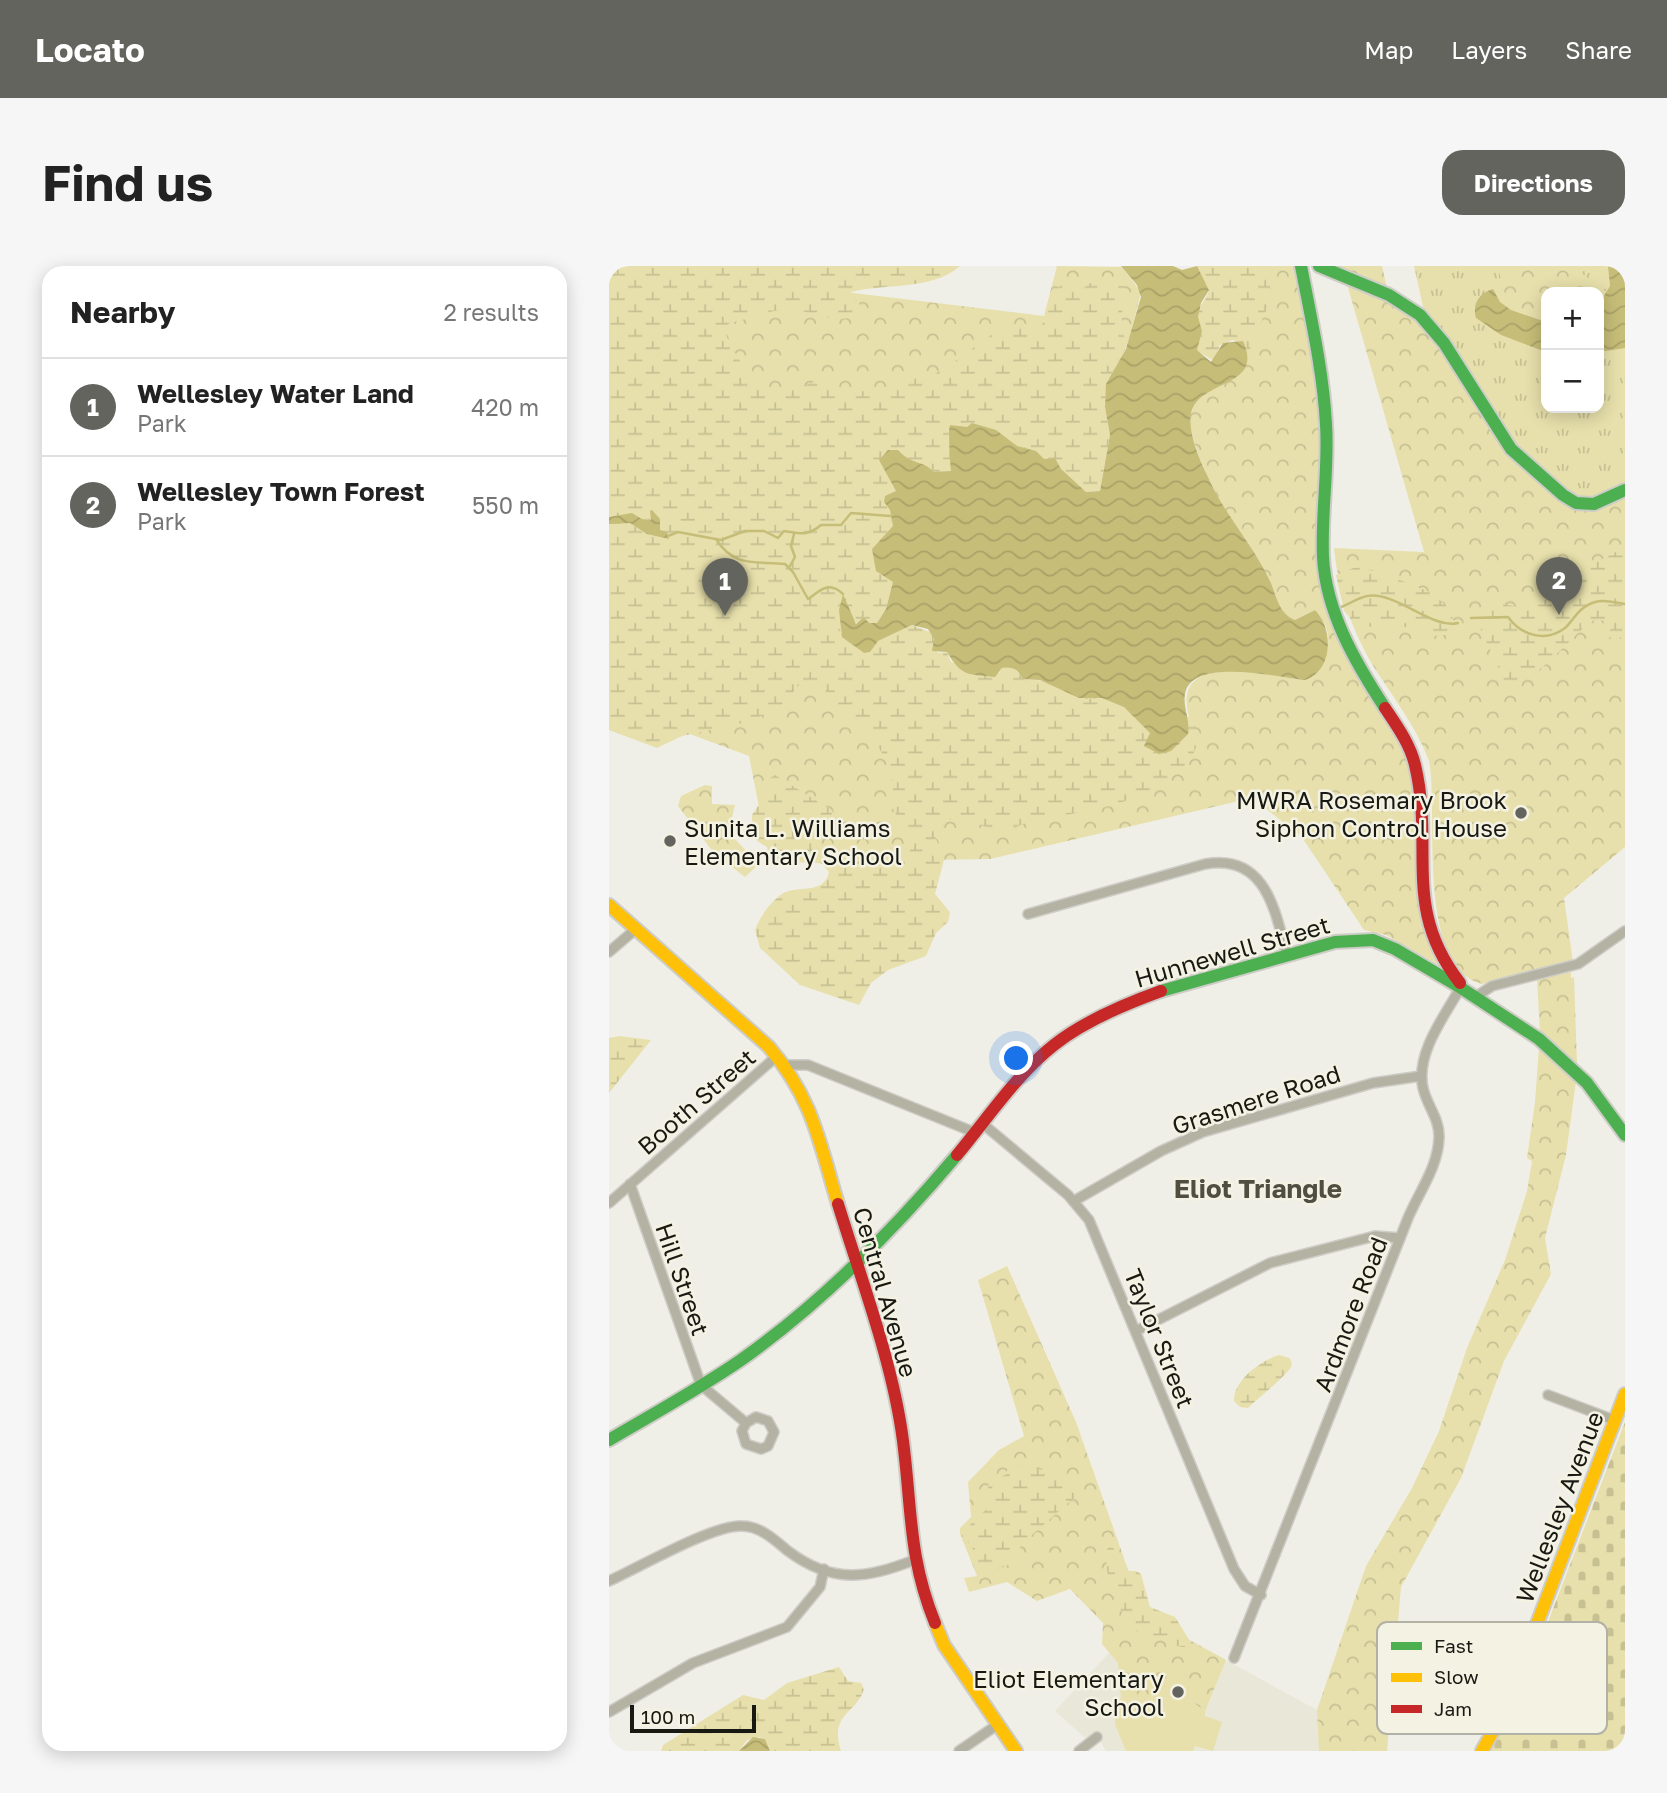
<!DOCTYPE html>
<html lang="en">
<head>
<meta charset="utf-8">
<style>
  body { margin:0; font-family:"Golos Text",sans-serif; background:#f6f6f6; color:#222 }
  .controls { position:absolute; right:21px; top:21px; display:grid; overflow:hidden; border-radius:14px; box-shadow:0 4px 18px #0003 }
  .controls button { width:63px; height:63px; display:grid; place-items:center; padding:0; border:0; border-bottom:2px solid #e0e0e0; background:#fff; color:#222; font:35px sans-serif }
  .scale { position:absolute; left:21px; bottom:18px; width:126px; box-sizing:border-box; padding-left:7px; border:4px solid #191914; border-top:0; font-size:19px; line-height:24px; white-space:nowrap; color:#191914; -webkit-text-stroke:5px #f4f2e3; paint-order:stroke }
  .you { position:absolute; left:408px; top:793px; width:24px; height:24px; margin:-18px; border:5px solid #fff; border-radius:50%; background:#1a73e8; box-shadow:0 0 0 10px #1a73e833 }
  .badge { display:grid; place-items:center; width:46px; height:46px; border-radius:50%; background:#64645e; color:#fff; font-size:23px; font-weight:700 }
  .pin { position:absolute; translate:-50% -58px; filter:drop-shadow(0 2px 4px #0008) }
  .pin::after { content:''; position:absolute; top:37px; width:24px; height:21px; background:inherit; clip-path:polygon(0 0,100% 0,50% 100%) }
  .list { margin:0; padding:0; list-style:none }
  h2 { display:flex; justify-content:space-between; align-items:center; height:91px; margin:0; padding:0 28px; font-size:30px }
  h2 small { font-size:23px; font-weight:400; color:#767676 }
  .list li { display:grid; grid-template-columns:46px 1fr auto; gap:21px; align-items:center; box-sizing:border-box; height:98px; padding:0 28px; border-top:2px solid #e0e0e0 }
  .list b { display:block; font-size:26px; white-space:nowrap }
  .list p { margin:0; font-size:23px; white-space:nowrap; color:#767676 }
  .list em { font-size:23px; font-style:normal; color:#767676 }
  .map { position:relative; flex:none; width:1016px; height:1485px; overflow:hidden; border-radius:21px }
  header { display:flex; align-items:center; gap:42px; box-sizing:border-box; height:98px; padding:0 35px; background:#64645e; color:#fff }
  header strong { font-size:33px }
  nav { display:flex; gap:38px; margin-inline-start:auto; font-size:24px }
  .intro { display:flex; align-items:center; justify-content:space-between; box-sizing:border-box; height:168px; padding:0 42px }
  h1 { margin:0; font-size:49px }
  .button { padding:18px 32px; border-radius:21px; background:#64645e; color:#fff; font-size:24px; font-weight:700 }
  main { display:flex; gap:42px; padding:0 42px }
  aside { flex:1; background:#fff; border-radius:21px; box-shadow:0 4px 18px #0003 }
  .map>svg:first-child { display:block }
</style>
</head>
<body>
<header>
<strong>Locato</strong>
<nav><a>Map</a><a>Layers</a><a>Share</a></nav>
</header>
<div class="intro"><h1>Find us</h1><a class="button">Directions</a></div>
<main>
<aside>
<h2>Nearby<small>2 results</small></h2>
<ul class="list">
<li><span class="badge">1</span><div><b>Wellesley Water Land</b><p>Park</p></div><em>420 m</em></li>
<li><span class="badge">2</span><div><b>Wellesley Town Forest</b><p>Park</p></div><em>550 m</em></li>
</ul>
</aside>
<div class="map">
<svg width="1016" height="1485" viewBox="0 0 1016 1485">
  <defs>
    <pattern id="grass-tufts" width="24" height="20" patternUnits="userSpaceOnUse" patternTransform="scale(1.75)"><rect width="24" height="20" fill="#e7e0ac"/><path d="M3 7l-1-3M5 7V3M7 7l1-3M15 17l-1-3M17 17v-4M19 17l1-3" fill="none" stroke="#c6c093"/></pattern>
    <pattern id="forest-crowns" width="20" height="18" patternUnits="userSpaceOnUse" patternTransform="scale(1.75)"><rect width="20" height="18" fill="#e7e0ac"/><path d="M2 6a3 3 0 1 1 6 0M12 15a3 3 0 1 1 6 0" fill="none" stroke="#c6c093"/></pattern>
    <pattern id="wetland-marsh" width="20" height="14" patternUnits="userSpaceOnUse" patternTransform="scale(1.75)"><rect width="20" height="14" fill="#e7e0ac"/><path d="M1 5h8M5 5V1M11 12h8M15 12V8" fill="none" stroke="#c6c093"/></pattern>
    <pattern id="cemetery-stones" width="16" height="16" patternUnits="userSpaceOnUse" patternTransform="scale(1.75)"><rect width="16" height="16" fill="#e7e0ac"/><path d="M2 7V4a2 2 0 0 1 4 0v3zM10 15v-3a2 2 0 0 1 4 0v3z" fill="#c6c093"/></pattern>
    <pattern id="water-waves" width="16" height="10" patternUnits="userSpaceOnUse" patternTransform="scale(1.75)"><rect width="16" height="10" fill="#c6bd78"/><path d="M0 5q4-4 8 0t8 0" fill="none" stroke="#aaa267"/></pattern>
  </defs>
  <rect width="100%" height="100%" fill="#f0efe7"/>
  <polygon fill="#e9e7d7" points="535,1349 708,1444 780,1456 778,1485 497,1485 490,1473 475,1471 446,1445"/>
  <path fill="url(#grass-tufts)" fill-rule="evenodd" d="M 805,0 L 1016,0 L 1016,218 L 988,232 L 969,231 L 911,185 L 840,74 L 815,45 ZM 937,26 L 990,26 L 990,142 L 937,142 Z"/>
  <g fill="url(#forest-crowns)">
    <path d="M 0,0 L 54,4 L 435,50 L 448,0 L 513,1 L 532,26 L 521,71 L 463,215 L 457,209 L 232,351 L 232,367 L 342,396 L 580,451 C 561,382 658,410 696,414 C 721,401 728,365 706,344 L 686,354 C 669,347 668,330 661,315 C 644,278 614,247 598,210 C 591,193 579,166 582,148 C 588,119 629,123 638,95 L 588,0 L 687,0 L 710,144 L 717,324 L 803,488 L 811,628 L 830,699 L 777,669 L 755,664 L 692,570 L 643,532 L 381,593 L 161,597 L 140,490 L 0,438 Z"/>
    <polygon points="725,0 773,0 778,22"/>
    <polygon points="888,0 963,0 999,27 990,38 990,26 937,26 937,56 902,44 891,36 894,19"/>
    <path d="M 738,18 C 764,29 792,38 813,59 C 842,87 859,128 880,162 C 895,185 913,203 934,221 C 962,243 984,251 1016,231 L 1016,581 L 955,632 L 964,696 L 873,718 C 806,701 830,547 820,495 C 807,460 783,430 763,398 C 742,362 729,324 725,282 L 815,286 Z"/>
    <polygon points="96,519 103,520 103,538 126,539 122,556 123,570 150,598 136,611 105,587 69,540 72,530"/>
    <polygon points="962,706 962,712 965,711 968,798 931,767 928,713"/>
    <polygon points="930,782 967,815 957,889 936,972 942,1008 895,1095 852,1212 792,1321 778,1485 710,1485 708,1444 757,1300 803,1222 830,1165 858,1082 896,994 918,925 923,895 918,892 926,836"/>
    <polygon points="398,1000 467,1156 535,1349 617,1394 596,1445 579,1433 512,1432 509,1397 493,1378 494,1357 461,1323 428,1335 398,1316 360,1326 355,1312 368,1310 351,1268 351,1262 362,1251 359,1216 390,1184 415,1170 369,1014"/>
  </g>
  <g fill="url(#wetland-marsh)">
    <path d="M 0,0 L 351,0 C 323,25 276,17 242,26 L 251,39 L 250,47 C 232,61 207,46 186,44 C 166,41 141,53 121,57 L 114,62 C 125,88 141,116 165,131 L 213,113 L 239,126 L 294,123 L 307,112 L 326,108 L 345,96 L 390,63 L 401,59 L 429,66 C 441,50 440,14 467,13 L 475,22 L 481,17 L 487,17 L 496,28 L 510,19 L 516,21 C 515,35 508,66 519,77 L 497,118 L 496,141 L 501,169 L 491,225 L 477,226 L 451,203 L 446,192 L 435,193 L 424,183 L 408,180 L 382,161 L 361,159 L 339,169 L 342,182 L 342,205 L 325,206 C 314,194 303,200 289,184 C 279,181 273,188 270,197 L 287,225 L 275,232 L 284,260 L 274,274 L 264,281 L 270,308 L 284,316 L 277,343 L 268,357 L 260,357 L 255,351 L 249,358 L 243,352 L 234,329 C 230,341 226,370 240,378 C 246,382 255,384 261,386 L 269,375 L 303,359 L 323,367 L 329,387 L 338,386 L 342,396 L 383,411 L 389,409 L 393,402 L 405,402 L 416,414 C 436,411 450,423 467,431 C 476,435 485,431 494,433 C 513,436 526,451 539,464 L 540,484 C 556,491 564,483 577,474 L 580,451 C 614,492 538,529 507,538 C 479,547 448,549 419,556 C 410,559 402,565 394,565 C 376,565 354,545 338,555 L 326,570 L 335,594 L 326,628 L 341,646 L 339,656 L 327,667 L 317,690 L 279,704 L 262,717 L 250,739 L 191,719 L 151,682 L 146,664 C 151,651 161,636 173,628 C 188,618 215,630 220,606 L 213,598 C 200,596 153,584 146,572 C 143,565 143,556 143,549 L 157,528 L 159,513 L 166,509 L 224,545 L 220,555 L 210,558 L 206,567 L 207,577 C 231,598 263,586 291,595 C 318,577 289,559 283,540 C 281,533 285,526 284,518 C 283,503 268,477 259,464 C 252,454 235,453 227,444 C 213,427 220,409 189,418 L 175,442 L 130,458 L 73,470 L 48,482 L 0,464 L 0,258 L 21,257 L 38,268 L 57,273 L 51,264 L 51,253 L 41,245 L 43,252 L 40,254 L 23,247 L 0,251 Z"/>
    <path d="M 588,0 L 657,0 L 663,30 L 639,88 L 637,81 L 624,74 L 611,79 L 605,95 L 587,84 C 591,71 588,63 589,50 C 590,38 598,33 600,24 Z"/>
    <path d="M 1016,281 L 1015,371 L 1003,373 L 999,369 L 1004,357 L 987,353 C 960,368 930,420 896,416 L 866,351 L 869,343 L 882,335 C 900,340 926,347 941,329 C 948,320 950,308 957,299 L 986,297 Z"/>
    <polygon points="747,301 774,307 823,327 836,339 848,360 836,369 825,370 793,360 750,361 735,345 727,309"/>
    <polygon points="10,770 42,774 0,827 0,772"/>
    <path d="M 670,1089 L 681,1092 L 683,1099 C 679,1109 649,1132 639,1142 L 631,1141 L 625,1135 C 624,1115 651,1095 670,1089 Z"/>
    <polygon points="413,1198 461,1212 470,1222 467,1230 414,1277 397,1301 369,1304 364,1283 352,1267 380,1241 379,1219 397,1208 399,1202"/>
    <path d="M 502,1280 L 508,1286 L 510,1305 L 527,1305 L 532,1308 L 541,1341 L 566,1351 L 584,1380 C 569,1385 556,1373 543,1369 C 535,1366 539,1372 532,1367 C 509,1351 494,1311 498,1283 Z"/>
    <path d="M 230,1401 L 239,1415 L 252,1417 L 255,1423 C 247,1449 220,1447 232,1485 L 161,1485 L 156,1473 L 150,1471 L 138,1474 L 130,1485 L 52,1485 L 54,1479 L 134,1429 L 155,1434 L 178,1417 Z"/>
  </g>
  <polygon fill="url(#cemetery-stones)" points="1016,1156 1016,1485 880,1485 903,1449"/>
  <polygon fill="#e7e0ac" points="512,1432 579,1433 596,1445 596,1450 613,1456 604,1485 586,1480 584,1485 517,1485 506,1458 506,1438"/>
  <g fill="url(#water-waves)">
    <path d="M 512,0 L 564,0 L 573,4 L 588,0 L 600,24 L 592,37 L 589,51 L 593,65 L 588,84 L 602,96 L 614,77 L 634,75 C 656,123 589,113 582,148 C 579,166 590,193 598,209 C 614,247 644,278 661,315 C 668,330 669,347 686,354 L 706,344 C 725,363 724,405 696,414 C 668,411 589,392 577,424 C 572,438 582,454 579,468 L 562,485 L 550,488 L 535,480 L 541,467 L 515,441 L 493,432 L 470,432 L 431,414 L 414,413 C 408,404 407,401 393,402 L 386,411 C 358,408 353,411 338,386 L 323,385 L 325,373 L 319,363 L 303,359 L 269,375 L 261,386 L 255,387 L 233,371 L 230,344 L 234,328 L 247,358 L 255,351 L 260,357 L 268,357 L 277,343 L 284,316 L 267,305 L 263,283 L 284,260 L 281,244 L 275,236 L 276,230 L 287,225 L 270,194 L 279,184 L 289,184 C 302,199 314,194 325,206 L 342,205 C 341,196 339,167 341,159 L 358,161 L 363,157 L 387,164 L 408,180 L 427,185 L 435,193 L 446,192 L 452,203 L 477,226 L 491,225 L 501,169 L 496,141 L 497,118 L 517,83 L 532,31 L 528,19 Z"/>
    <polygon points="999,0 1016,0 1016,82 990,86 990,38 1001,20"/>
    <path d="M 884,23 L 891,36 L 902,44 L 937,56 L 937,86 L 892,69 L 867,52 C 863,38 870,27 884,23 Z"/>
    <polygon points="43,244 51,253 51,264 58,266 60,273 38,268 21,257 0,258 0,251 23,247 33,253 42,254 41,245"/>
    <polygon points="144,1471 156,1473 161,1485 130,1485"/>
  </g>
  <g fill="none" stroke-linecap="round" stroke-linejoin="round">
    <g stroke="#c6bd78" stroke-width="2.5">
      <path d="M 59,270 L 69,266 L 112,274 L 136,265 L 155,265 L 169,272 L 175,265 C 190,267 198,271 212,259 L 232,259 L 242,247 L 281,250"/>
      <path d="M 107,273 C 125,302 148,295 176,298 L 184,306 L 199,333 C 211,325 219,314 234,328"/>
      <polyline points="181,300 186,291 182,280 185,268"/>
      <path d="M 732,341 C 740,338 749,332 758,330 C 787,325 824,364 849,357"/>
      <path d="M 862,352 L 899,351 C 912,369 936,377 956,362 C 964,355 968,344 979,339 C 992,332 1002,336 1016,338"/>
    </g>
    <g stroke="#cdccc6" stroke-width="12">
      <g id="street">
        <path d="M 419,648 L 596,598 C 657,587 666,645 678,689"/>
        <polyline points="0,686 28,662"/>
        <polyline points="868,730 883,720 969,698 1016,665"/>
        <polyline points="176,799 199,799 367,867"/>
        <polyline points="374,858 459,929 480,954 625,1303 636,1320 652,1329"/>
        <polyline points="21,918 92,1119 137,1157 133,1165 137,1178 152,1183 159,1180 165,1166 159,1155 147,1151 137,1157"/>
        <polyline points="465,935 552,885 594,866 764,817 812,810"/>
        <polyline points="0,937 168,790"/>
        <polyline points="527,1065 661,997 766,970 791,972"/>
        <polyline points="939,1129 1005,1154"/>
        <path d="M 0,1315 C 29,1302 105,1258 133,1260 C 151,1260 166,1274 179,1285 C 223,1318 258,1313 305,1294"/>
        <path d="M 625,1392 L 799,952 C 810,926 829,901 830,872 C 831,853 818,840 814,822 C 806,787 837,748 853,719"/>
        <polyline points="0,1446 84,1397 178,1361 211,1321 215,1303"/>
        <polyline points="350,1485 388,1459"/>
        <polyline points="470,1485 488,1471"/>
      </g>
    </g>
    <g stroke="#cdccc6" stroke-width="16">
      <g id="fast">
        <path d="M 692,0 C 702,52 714,105 717,158 C 720,202 712,246 714,291 C 717,346 746,396 776,442"/>
        <polyline points="710,0 780,29 811,49 835,77 902,183 954,229 967,237 985,238 1016,224"/>
        <polyline points="552,725 726,676 764,674 786,683 849,720 930,773 978,817 1016,869"/>
        <path d="M 0,1174 C 44,1148 90,1123 132,1094 C 214,1036 284,965 348,889"/>
      </g>
    </g>
    <g stroke="#cdccc6" stroke-width="16">
      <g id="slow">
        <path d="M 0,639 L 160,781 C 204,833 210,875 229,938"/>
        <polyline points="326,1357 335,1379 407,1485"/>
        <polyline points="873,1485 893,1449 1016,1128"/>
      </g>
    </g>
    <g stroke="#cdccc6" stroke-width="16">
      <g id="jam">
        <path d="M 776,442 C 788,460 801,478 806,499 C 826,583 792,641 851,717"/>
        <path d="M 348,889 C 378,853 408,808 445,779 C 475,755 516,738 552,725"/>
        <path d="M 229,938 C 252,1013 284,1097 294,1175 C 303,1243 299,1290 326,1357"/>
      </g>
    </g>
    <use href="#street" stroke="#b4b3a3" stroke-width="9"/>
    <use href="#fast" stroke="#4caf50" stroke-width="12"/>
    <use href="#slow" stroke="#ffc107" stroke-width="12"/>
    <use href="#jam" stroke="#c62828" stroke-width="12"/>
  </g>
  <g fill="#64645e" stroke="#f4f2e3" stroke-width="2.5">
    <circle cx="912" cy="547" r="7"/>
    <circle cx="61" cy="575" r="7"/>
    <circle cx="569" cy="1426" r="7"/>
  </g>
  <g text-anchor="middle" dominant-baseline="central" stroke-width="5" stroke-linejoin="round" paint-order="stroke">
    <g font-size="24" fill="#191914" stroke="#f4f2e3" text-anchor="end">
      <text x="898" y="533">MWRA Rosemary Brook<tspan x="898" dy="28">Siphon Control House</tspan></text>
      <text x="75" y="561" text-anchor="start">Sunita L. Williams<tspan x="75" dy="28">Elementary School</tspan></text>
      <text x="555" y="1412">Eliot Elementary<tspan x="555" dy="28">School</tspan></text>
    </g>
    <g font-size="24" fill="#191914" stroke="#f4f2e3">
      <text transform="translate(623 685) rotate(-16)">Hunnewell Street</text>
      <text transform="translate(647 833) rotate(-18)">Grasmere Road</text>
      <text transform="translate(87 835) rotate(-41)">Booth Street</text>
      <text transform="translate(74 1013) rotate(71)">Hill Street</text>
      <text transform="translate(277 1026) rotate(74)">Central Avenue</text>
      <text transform="translate(741 1048) rotate(-69)">Ardmore Road</text>
      <text transform="translate(551 1072) rotate(68)">Taylor Street</text>
      <text transform="translate(950 1241) rotate(-69)">Wellesley Avenue</text>
    </g>
    <g font-size="26" font-weight="bold" fill="#4f4e41" stroke="#f4f2e3">
      <text x="649" y="922">Eliot Triangle</text>
    </g>
  </g>
  <rect x="768" y="1356" width="230" height="112" rx="10" fill="#f4f2e3" stroke="#b2b1a5" stroke-width="2"/>
  <rect x="782" y="1376" width="31" height="8" fill="#4caf50"/>
  <rect x="782" y="1407" width="31" height="9" fill="#ffc107"/>
  <rect x="782" y="1439" width="31" height="8" fill="#c62828"/>
  <g font-size="19" fill="#191914">
    <text x="825" y="1387">Fast</text>
    <text x="825" y="1418">Slow</text>
    <text x="825" y="1450">Jam</text>
  </g>
</svg>
<div class="controls">
<button>+</button>
<button>−</button>
</div>
<div class="scale">100 m</div>
<div class="you"></div>
<div class="pin badge" style="left:116px;top:350px">1</div>
<div class="pin badge" style="left:950px;top:349px">2</div>
</div>
</main>
</body>
</html>
